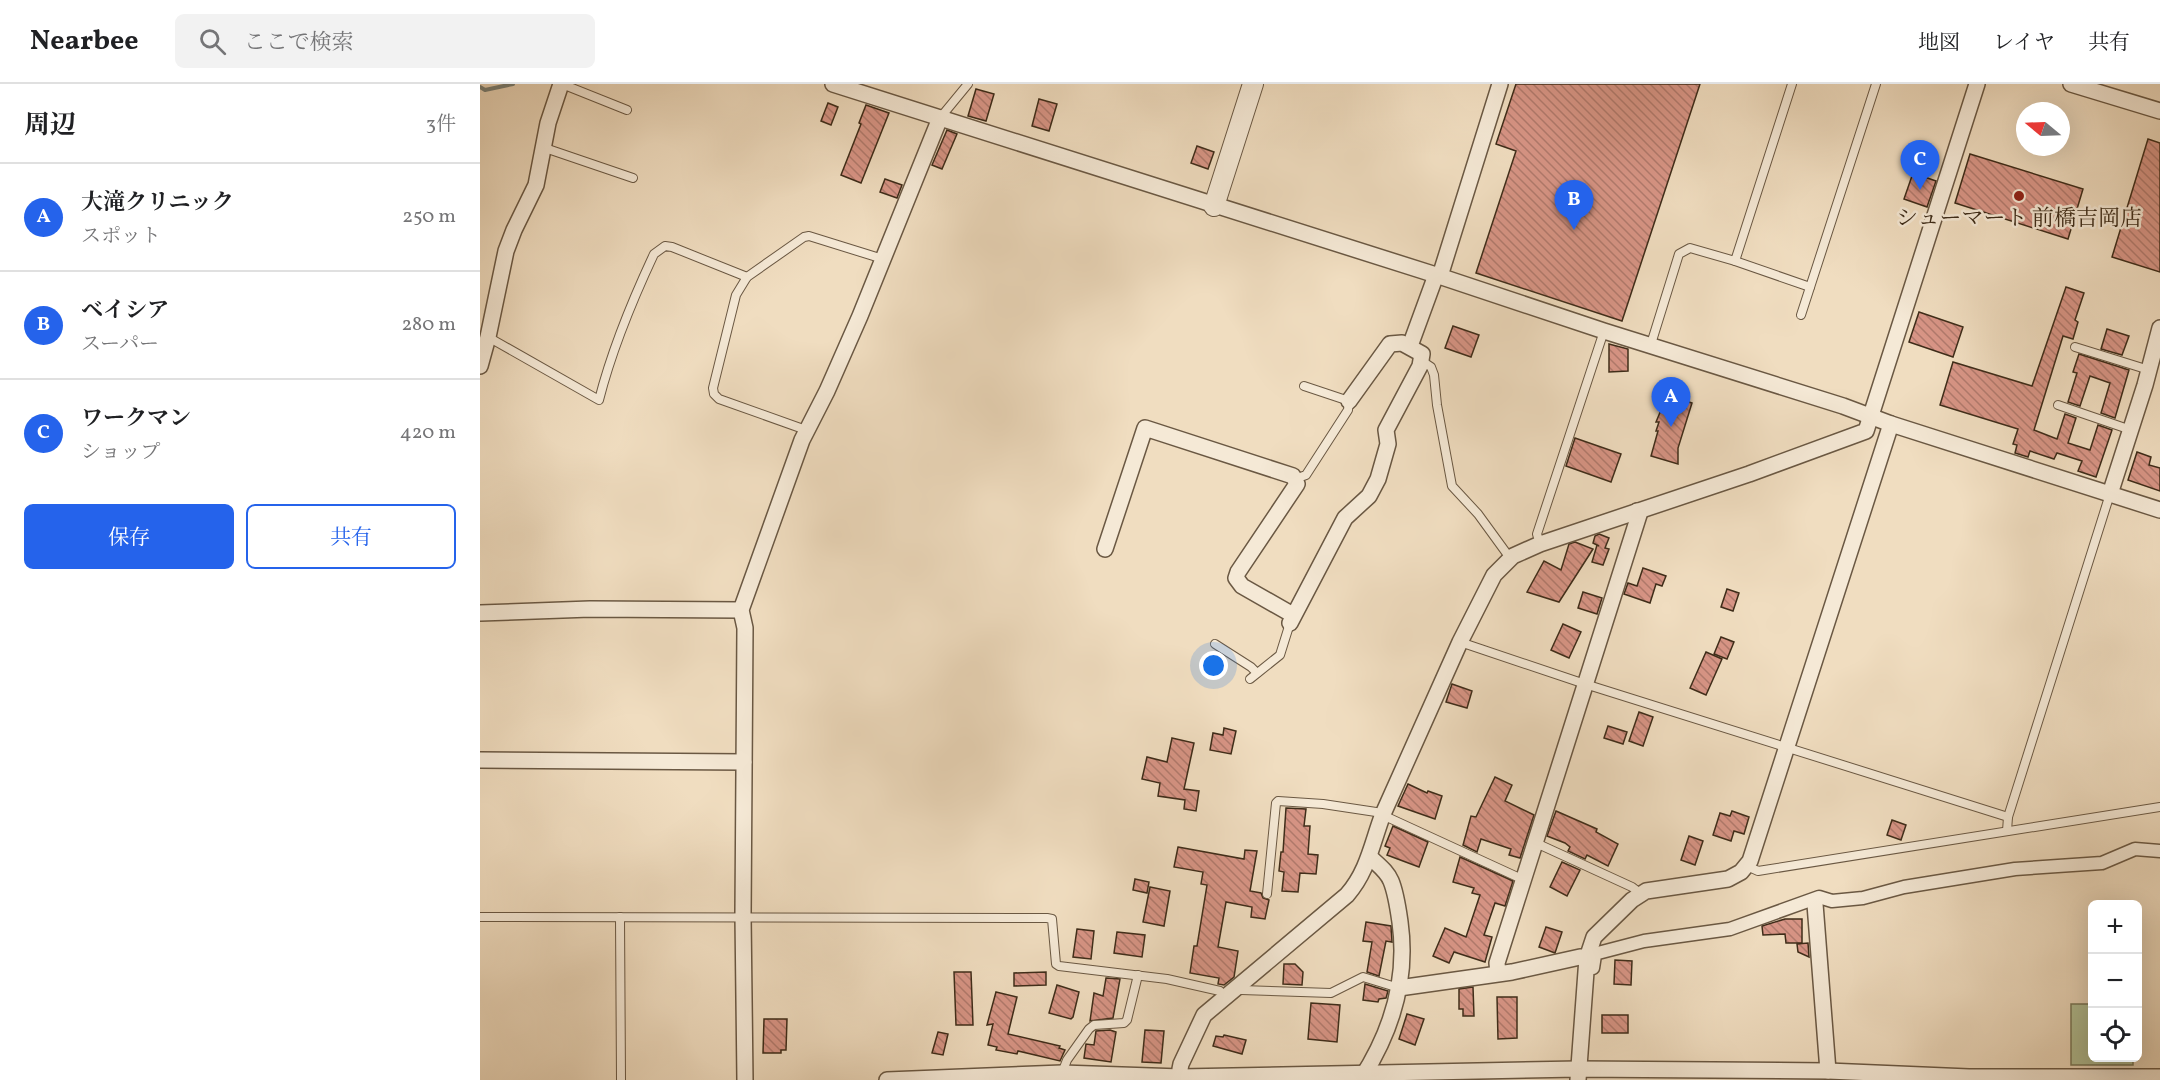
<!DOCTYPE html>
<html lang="ja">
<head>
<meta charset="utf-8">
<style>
  body { margin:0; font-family:Vollkorn,"Noto Serif JP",serif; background:#f2f2f2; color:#202124 }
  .controls { position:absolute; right:18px; bottom:18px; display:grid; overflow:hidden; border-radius:9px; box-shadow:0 6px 24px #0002 }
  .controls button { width:54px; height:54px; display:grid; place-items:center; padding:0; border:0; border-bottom:2px solid #e0e0e0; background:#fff; color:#202124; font:30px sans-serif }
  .compass { position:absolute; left:1536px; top:18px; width:54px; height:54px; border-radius:50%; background:#fff; box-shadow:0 6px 24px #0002; rotate:289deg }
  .you { position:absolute; left:734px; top:582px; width:21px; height:21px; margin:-15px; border:4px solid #fff; border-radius:50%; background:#1a73e8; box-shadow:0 0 0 9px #1a73e833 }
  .badge { display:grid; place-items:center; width:39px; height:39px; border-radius:50%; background:#2563eb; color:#fff; font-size:20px; font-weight:700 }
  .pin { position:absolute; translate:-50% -50px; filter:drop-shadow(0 2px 3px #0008) }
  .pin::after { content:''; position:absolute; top:32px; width:21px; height:18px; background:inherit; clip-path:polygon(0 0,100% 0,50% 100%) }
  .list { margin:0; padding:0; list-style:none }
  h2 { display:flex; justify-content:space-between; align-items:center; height:78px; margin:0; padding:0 24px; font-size:26px }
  h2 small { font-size:20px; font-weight:400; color:#757577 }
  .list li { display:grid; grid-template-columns:39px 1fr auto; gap:18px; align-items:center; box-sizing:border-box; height:108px; padding:0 24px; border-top:2px solid #e0e0e0 }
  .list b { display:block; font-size:22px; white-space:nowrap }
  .list p { margin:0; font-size:20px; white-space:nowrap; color:#757577 }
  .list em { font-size:20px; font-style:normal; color:#757577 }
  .actions { display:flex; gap:12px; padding:18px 24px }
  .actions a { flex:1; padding:14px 0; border:2px solid #2563eb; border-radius:9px; text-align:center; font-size:21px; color:#2563eb }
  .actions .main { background:#2563eb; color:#fff }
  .icon { flex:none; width:33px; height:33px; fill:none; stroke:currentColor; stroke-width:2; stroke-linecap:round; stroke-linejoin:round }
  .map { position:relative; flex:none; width:1680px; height:996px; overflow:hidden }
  header { display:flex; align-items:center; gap:36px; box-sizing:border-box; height:84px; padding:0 30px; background:#fff; border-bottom:2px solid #e0e0e0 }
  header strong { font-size:28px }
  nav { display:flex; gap:33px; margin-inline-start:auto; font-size:21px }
  .search { width:420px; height:54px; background:#f2f2f2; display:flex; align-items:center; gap:15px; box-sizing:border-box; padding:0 21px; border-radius:9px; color:#757577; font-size:22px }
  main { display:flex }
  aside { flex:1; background:#fff }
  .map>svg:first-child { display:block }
</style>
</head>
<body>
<header>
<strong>Nearbee</strong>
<div class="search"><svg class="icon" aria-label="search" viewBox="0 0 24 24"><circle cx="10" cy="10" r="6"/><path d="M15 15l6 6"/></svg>ここで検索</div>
<nav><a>地図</a><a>レイヤ</a><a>共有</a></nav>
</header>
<main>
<aside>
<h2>周辺<small>3件</small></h2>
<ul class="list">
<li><span class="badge">A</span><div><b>大滝クリニック</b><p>スポット</p></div><em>250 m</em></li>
<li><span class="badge">B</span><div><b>ベイシア</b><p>スーパー</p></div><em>280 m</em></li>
<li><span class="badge">C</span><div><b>ワークマン</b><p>ショップ</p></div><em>420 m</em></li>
</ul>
<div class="actions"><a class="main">保存</a><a>共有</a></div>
</aside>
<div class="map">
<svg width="1680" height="996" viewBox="0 0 1680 996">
  <defs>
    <pattern id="building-back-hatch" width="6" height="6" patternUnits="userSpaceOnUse" patternTransform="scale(1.5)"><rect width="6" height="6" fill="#d89586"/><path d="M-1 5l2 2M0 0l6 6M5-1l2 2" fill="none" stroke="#b17a6d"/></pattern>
  </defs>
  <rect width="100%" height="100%" fill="#f0ddc0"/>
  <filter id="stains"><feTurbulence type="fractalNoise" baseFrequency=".00333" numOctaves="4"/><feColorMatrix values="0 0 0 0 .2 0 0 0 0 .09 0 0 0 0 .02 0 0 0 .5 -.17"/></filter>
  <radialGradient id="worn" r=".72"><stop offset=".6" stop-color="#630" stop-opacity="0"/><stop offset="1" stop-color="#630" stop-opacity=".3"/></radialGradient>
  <polygon fill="#b3c297" stroke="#787758" stroke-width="1.5" points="1591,920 1612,920 1612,974 1653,974 1653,981 1591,981"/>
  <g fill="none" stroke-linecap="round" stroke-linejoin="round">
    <polyline stroke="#77817a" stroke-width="4" points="0,3 5,6 33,0"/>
  </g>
  <g fill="url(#building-back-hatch)" stroke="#3e2c19" stroke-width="1.5">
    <polygon points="1036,0 1220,0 1142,237 996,189 1036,67 1016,60"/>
    <polygon points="496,5 514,10 506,37 488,32"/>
    <polygon points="559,15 577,20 569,47 552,42"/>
    <polygon points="348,19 358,23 351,41 341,37"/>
    <polygon points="386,21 409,29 381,99 361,91 381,40 379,39"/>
    <polygon points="467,46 477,50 462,85 452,81"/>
    <polygon points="1668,55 1680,59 1680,188 1632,173"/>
    <polygon points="717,62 734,68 728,85 711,79"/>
    <polygon points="1490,70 1603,105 1588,155 1475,119"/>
    <polygon points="1433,89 1456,97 1447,123 1424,115"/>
    <polygon points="405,95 422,101 417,114 400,108"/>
    <polygon points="1586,203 1604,209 1595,236 1598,238 1593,255 1583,252 1554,346 1577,355 1585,330 1596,334 1588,359 1610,366 1618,341 1632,346 1616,393 1598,387 1602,377 1577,369 1574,375 1550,367 1548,373 1535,369 1537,361 1533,360 1538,345 1460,321 1473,278 1552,302"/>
    <polygon points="1439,228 1483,243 1473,273 1429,258"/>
    <polygon points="973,242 999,251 991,273 965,264"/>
    <polygon points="1627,245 1649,252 1642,271 1621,265"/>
    <polygon points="1129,260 1148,265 1148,287 1129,288"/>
    <polygon points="1599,270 1649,286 1635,334 1621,329 1630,299 1610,292 1600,322 1588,318 1597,289 1593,288"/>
    <polygon points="1191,312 1212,319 1198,364 1198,380 1171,372 1178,347 1176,347 1179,338 1176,338 1181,326 1187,316 1190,317"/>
    <polygon points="1095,354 1141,370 1131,398 1086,382"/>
    <polygon points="1657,368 1671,373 1669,381 1680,384 1680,407 1648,396"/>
    <polygon points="1119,450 1129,454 1125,464 1129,465 1123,481 1112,478 1117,461 1119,462 1113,459 1115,452"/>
    <polygon points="1095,458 1113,465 1079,518 1047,508 1064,477 1081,486 1089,460"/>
    <polygon points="1163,484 1186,492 1182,502 1176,500 1170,519 1144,510 1148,499 1157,502"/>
    <polygon points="1247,505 1259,509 1253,527 1241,523"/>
    <polygon points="1103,508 1122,514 1117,530 1098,524"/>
    <polygon points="1083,540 1101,548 1089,574 1071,566"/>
    <polygon points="1241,553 1254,558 1247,575 1234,570"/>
    <polygon points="1226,568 1242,575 1226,611 1210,604"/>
    <polygon points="972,600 992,607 987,624 966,618"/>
    <polygon points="1159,628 1173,633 1163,662 1149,657"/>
    <polygon points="1128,642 1147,648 1143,660 1124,654"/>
    <polygon points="744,644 756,647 751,670 730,666 733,649 743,651"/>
    <polygon points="692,654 714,659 704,705 719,707 716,727 704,725 705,716 678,712 680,699 662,695 667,673 687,678"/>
    <polygon points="1015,693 1032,701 1025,717 1054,731 1040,774 1029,771 1031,765 1001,755 997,768 983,761 991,732 996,733"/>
    <polygon points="928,700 947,709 948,707 962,712 955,735 918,722"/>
    <polygon points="806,724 826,725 824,742 830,742 828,770 838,771 836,790 820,789 818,808 802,807 804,788 799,787 801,768 803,768"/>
    <polygon points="1076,727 1117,745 1116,748 1138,760 1128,782 1107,771 1105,775 1088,767 1090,763 1085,759 1067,752"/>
    <polygon points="1252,727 1269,733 1264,750 1254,747 1251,757 1233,751 1240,729 1250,732"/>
    <polygon points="1412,736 1426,741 1421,756 1407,751"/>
    <polygon points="913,742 948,758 939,783 907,771 910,764 905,762"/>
    <polygon points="1209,752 1223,757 1215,781 1201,776"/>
    <polygon points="698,763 764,775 765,766 777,767 770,807 781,809 783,814 789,816 785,835 771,833 772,823 746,818 738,863 758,867 754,893 744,901 738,900 739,894 710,889 714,862 717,862 727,801 721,800 723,788 694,783"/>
    <polygon points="980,773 1033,797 1025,822 1015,819 1004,851 1012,853 1005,878 974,868 969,879 953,872 965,844 986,853 1000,811 992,809 994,804 973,798"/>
    <polygon points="1082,778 1100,786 1087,812 1070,803"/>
    <polygon points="655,795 669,798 667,809 653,806"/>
    <polygon points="670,803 690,807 684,842 663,838"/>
    <polygon points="1305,835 1322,835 1322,859 1306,859 1305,850 1283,851 1282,842"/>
    <polygon points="886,838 911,842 912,858 906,857 899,892 887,888 892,858 883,857"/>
    <polygon points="1066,843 1082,848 1075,869 1059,863"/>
    <polygon points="597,845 614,847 611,875 593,873"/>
    <polygon points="637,848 665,851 662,873 634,869"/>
    <polygon points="1328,859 1329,873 1318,868 1317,860"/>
    <polygon points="1135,876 1152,877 1151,901 1134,900"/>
    <polygon points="804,880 815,880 823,888 822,901 803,900"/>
    <polygon points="474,888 491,888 493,941 476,941"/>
    <polygon points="566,888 566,901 534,902 534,889"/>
    <polygon points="626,894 640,895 633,934 610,937 614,909 623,912"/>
    <polygon points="885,900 908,907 906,914 899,915 898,918 883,916"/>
    <polygon points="577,901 599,908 593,933 591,935 569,929"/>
    <polygon points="993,903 994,932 983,932 983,925 979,925 979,905"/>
    <polygon points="516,908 537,913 528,950 580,962 579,964 585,966 580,977 538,967 537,970 516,966 517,963 508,961 513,940 507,941"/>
    <polygon points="1017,913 1037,913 1037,954 1018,955"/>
    <polygon points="831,919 860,921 857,958 828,955"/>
    <polygon points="927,930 944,935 935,961 919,955"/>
    <rect x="1122" y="931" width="26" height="18"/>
    <polygon points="284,935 307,935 306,966 301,966 301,969 283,969"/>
    <polygon points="630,946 636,948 631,978 604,974 606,960 614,961 616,947"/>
    <polygon points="665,946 684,947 681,979 662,978"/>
    <polygon points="458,948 468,950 463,971 452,969"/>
    <polygon points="744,951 766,956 762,970 733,962 736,952 743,953"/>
  </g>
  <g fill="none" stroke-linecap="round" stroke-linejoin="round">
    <g stroke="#6a5843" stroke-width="10">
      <g id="service">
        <polyline points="82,0 147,26"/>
        <polyline points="460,34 488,0"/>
        <polyline points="62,63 153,94"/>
        <polyline points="1255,177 1330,203"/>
        <polyline points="1321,231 1396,0"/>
        <path d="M 8,253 L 119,316 C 132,265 152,217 174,170 L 185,162 L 192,163 L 267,193"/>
        <polyline points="1171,260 1199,170 1210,164 1255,177 1312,0"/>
        <polyline points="1595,263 1669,286"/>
        <polyline points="942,277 951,283 954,291 957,321 972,402 998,430 1030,474"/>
        <polyline points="1578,321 1651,346"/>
        <polyline points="326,346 239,315 234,310 233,304 256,211 267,193 324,153 329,152 403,175"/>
        <polyline points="815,395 826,391 868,326 869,317 824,302"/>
        <polyline points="1060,460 1057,450 1124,247"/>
        <polyline points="980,558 1105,600 1528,733"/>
        <polyline points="735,560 771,583 777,589"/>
        <polyline points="770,595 800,571 810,539"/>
        <polyline points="1527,747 1528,733 1630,410"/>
        <polyline points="1056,759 1152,803 1161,810"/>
        <polyline points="1267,782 1278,787 1680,723"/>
        <polyline points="787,810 796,719 798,717 843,720 896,728 1044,796"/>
        <polyline points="0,833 567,834 572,835 576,880 579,882 687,895 740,907 745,912"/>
        <polyline points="140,833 141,996"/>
        <polyline points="758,903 761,906 851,909 883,893 919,904"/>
        <polyline points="582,989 587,976 609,945 614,941 644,939 647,936 658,891"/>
      </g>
    </g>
    <g stroke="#6a5843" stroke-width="15">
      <polyline id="pedestrian" points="1113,884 1115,871 1118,869 1164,857 1250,845 1339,813 1352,817 1383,814 1424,803 1535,785 1622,779 1655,765 1680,767"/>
    </g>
    <g stroke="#6a5843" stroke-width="18">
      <g id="minor">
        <polyline points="353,0 956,191 1124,247 1363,322 1411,340 1680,426"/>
        <polyline points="1591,0 1680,27"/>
        <polyline points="960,192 1020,0"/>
        <polyline points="930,262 956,191"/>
        <polyline points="0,282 8,253 26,167 34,146 56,101 68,39 81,0"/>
        <polyline points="1630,410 1665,301 1680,244"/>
        <polyline points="625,465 665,344 813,392 817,400 758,488 756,494 762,502 813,531"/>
        <polyline points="0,529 110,525 261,526"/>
        <polyline points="810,539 865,434 889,412 898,395 908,360 906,346 940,282 942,270 922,259 910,260 869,317"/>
        <polyline points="0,676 264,678"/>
        <polyline points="1335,820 1348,987"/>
        <polyline points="1018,889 1017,879 1159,431 1157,427"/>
        <polyline points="919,904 1032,888 1100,873 1107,874"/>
        <path d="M 701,993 L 700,985 L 701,980 L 724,931 L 867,811 C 888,787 892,759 903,730 L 980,558 L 1014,491 L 1033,472 L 1060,460 L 1269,390 L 1386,347 L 1497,0"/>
        <path d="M 881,995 C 912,947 928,895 920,838 C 918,824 916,809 911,797 C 907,787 898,781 890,773"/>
        <polyline points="265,996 263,832 265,544 261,526 322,356 347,307 380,232 460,34"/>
        <polyline points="407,996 582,989 701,993 1098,985 1348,987 1489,993 1680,993"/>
        <polyline points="1098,996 1107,874 1114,853 1152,816 1166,807 1248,795 1261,788 1270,777 1411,340"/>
      </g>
    </g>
    <g stroke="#6a5843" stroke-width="22">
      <polyline id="tertiary" points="734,122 773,0"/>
    </g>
    <use href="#service" stroke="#f5e9d6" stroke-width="8"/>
    <use href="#pedestrian" stroke="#f5e9d6" stroke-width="12"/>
    <use href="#minor" stroke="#f5e9d6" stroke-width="15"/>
    <use href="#tertiary" stroke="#f5e9d6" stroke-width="20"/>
  </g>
  <circle fill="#8f2418" stroke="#f5e9d6" stroke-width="2" cx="1539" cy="112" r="6"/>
  <g text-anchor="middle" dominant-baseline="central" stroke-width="5" stroke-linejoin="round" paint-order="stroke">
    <g font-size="22" fill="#3e2c19" stroke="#f5e9d6">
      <text x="1539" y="135">シューマート 前橋吉岡店</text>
    </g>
  </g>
  <rect width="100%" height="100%" filter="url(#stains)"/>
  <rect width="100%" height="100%" fill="url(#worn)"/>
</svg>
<div class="controls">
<button>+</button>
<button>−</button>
<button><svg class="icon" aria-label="locate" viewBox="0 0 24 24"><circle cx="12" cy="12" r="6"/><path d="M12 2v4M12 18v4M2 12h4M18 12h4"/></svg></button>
</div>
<svg class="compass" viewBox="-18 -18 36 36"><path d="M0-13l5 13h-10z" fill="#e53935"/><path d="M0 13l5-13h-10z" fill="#757577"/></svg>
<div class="you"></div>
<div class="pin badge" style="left:1191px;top:343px">A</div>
<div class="pin badge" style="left:1094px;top:146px">B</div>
<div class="pin badge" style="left:1440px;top:106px">C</div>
</div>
</main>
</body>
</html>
